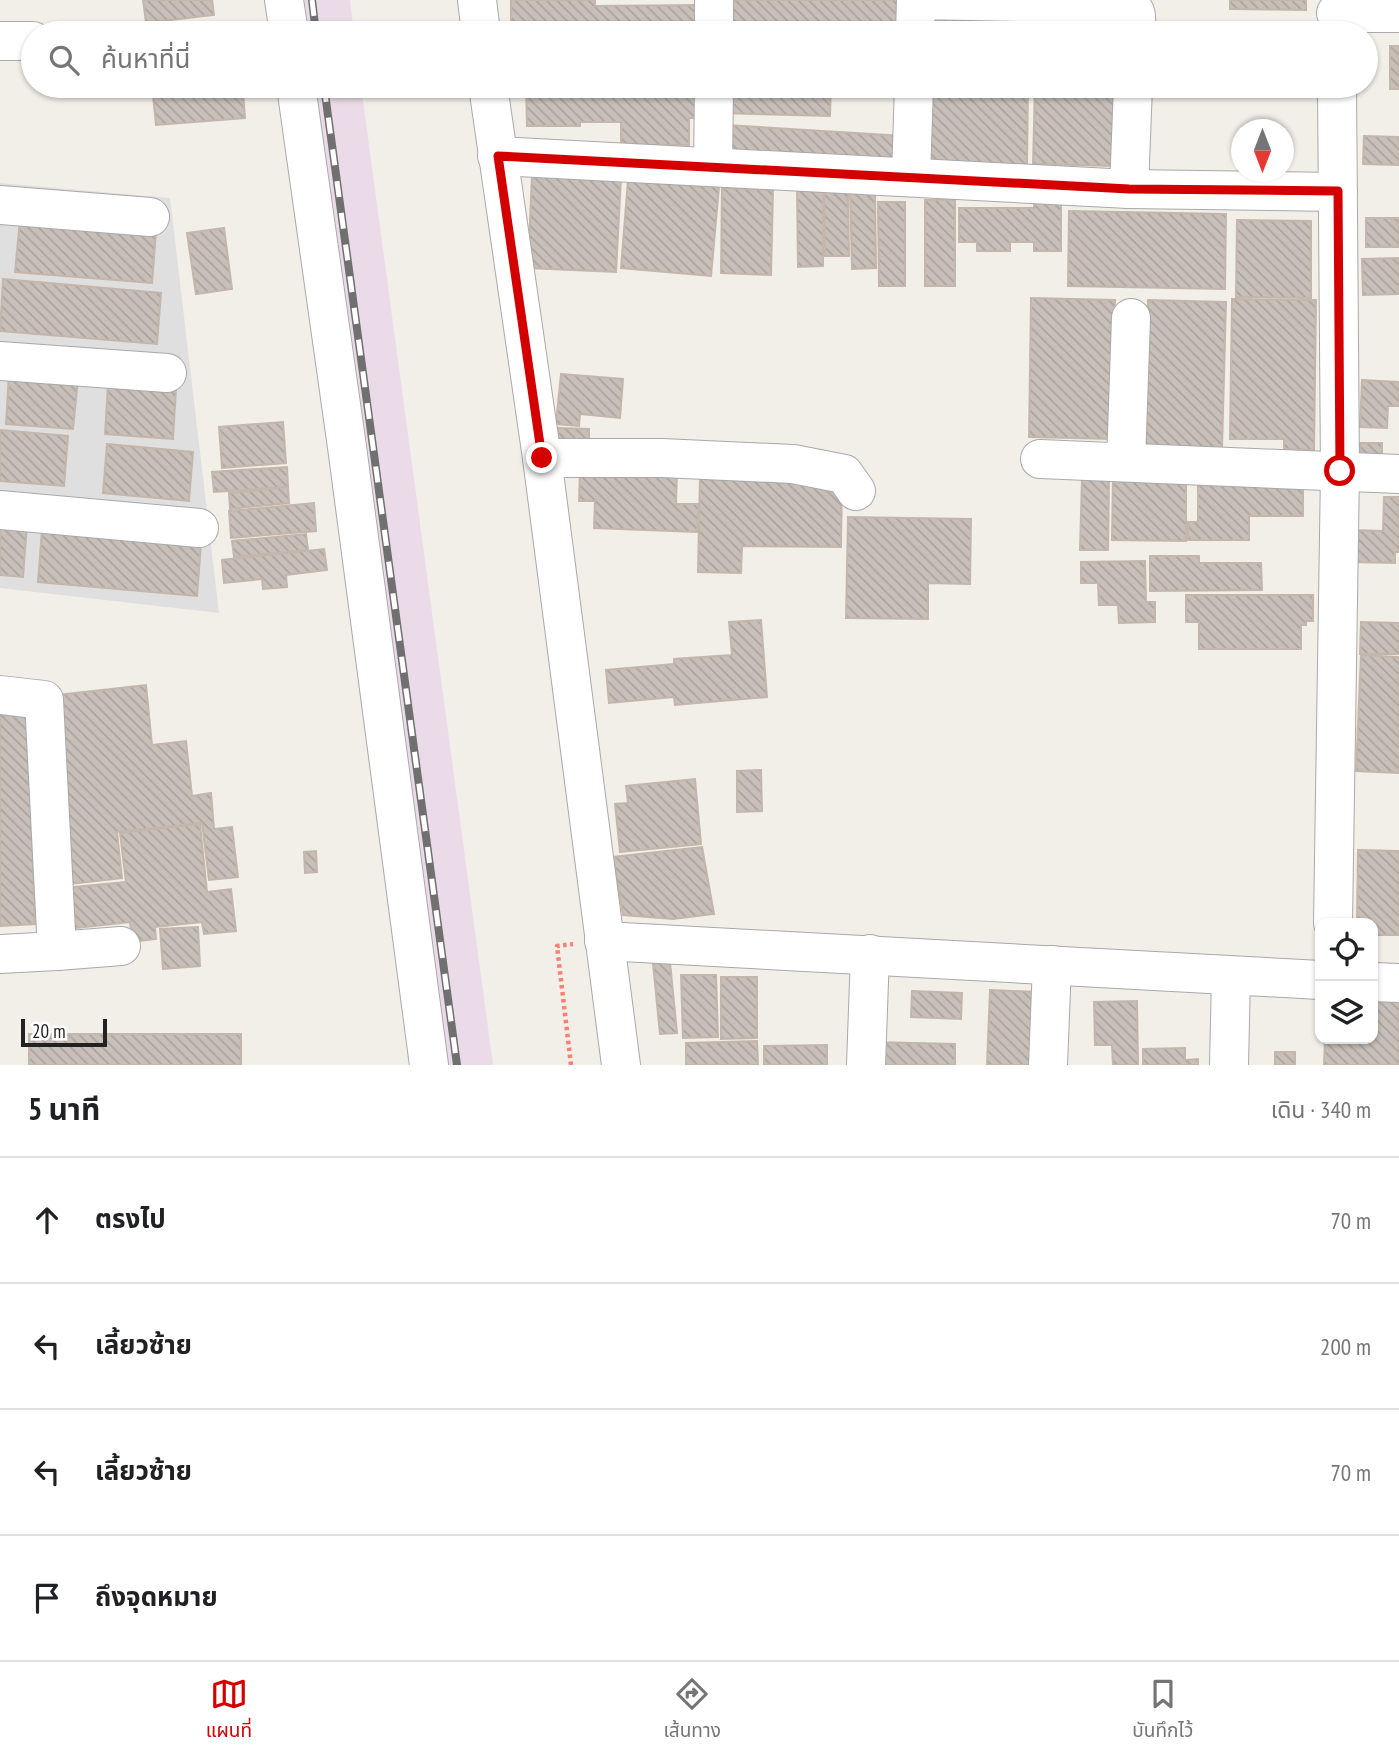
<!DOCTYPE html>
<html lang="th">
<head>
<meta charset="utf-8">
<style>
  body { margin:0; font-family:"PT Sans Narrow","Noto Sans Thai",sans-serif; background:#f2f2f2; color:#202124 }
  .controls { position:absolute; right:21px; bottom:21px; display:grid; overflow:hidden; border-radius:14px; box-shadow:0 2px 5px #0004 }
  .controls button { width:63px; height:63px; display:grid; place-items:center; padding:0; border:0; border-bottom:2px solid #e0e0e0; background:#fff; color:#202124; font:35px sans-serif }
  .compass { position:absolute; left:1231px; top:119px; width:63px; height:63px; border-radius:50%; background:#fff; box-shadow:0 2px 5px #0004; rotate:180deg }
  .scale { position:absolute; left:21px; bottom:18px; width:86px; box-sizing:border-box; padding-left:7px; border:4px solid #222; border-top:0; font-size:19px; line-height:24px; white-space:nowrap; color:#222; -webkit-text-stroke:5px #fff; paint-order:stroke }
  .stop { position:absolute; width:21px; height:21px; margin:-16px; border:5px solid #d40000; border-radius:50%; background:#fff }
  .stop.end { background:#d40000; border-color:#fff; box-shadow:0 2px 7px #0008 }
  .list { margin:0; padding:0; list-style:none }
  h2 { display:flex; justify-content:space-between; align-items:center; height:91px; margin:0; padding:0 28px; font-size:30px }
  h2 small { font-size:23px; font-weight:400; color:#757577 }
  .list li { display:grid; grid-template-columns:46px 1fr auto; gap:21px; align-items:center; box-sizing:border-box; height:126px; padding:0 28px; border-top:2px solid #e0e0e0 }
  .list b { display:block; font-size:26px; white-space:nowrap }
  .list em { font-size:23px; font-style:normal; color:#757577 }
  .icon { flex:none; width:38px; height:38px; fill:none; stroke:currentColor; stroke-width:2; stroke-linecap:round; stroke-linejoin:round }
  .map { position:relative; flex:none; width:1399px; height:1065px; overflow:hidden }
  .search { position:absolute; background:#fff; box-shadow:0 2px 5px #0004; left:21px; right:21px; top:21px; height:77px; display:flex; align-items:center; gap:18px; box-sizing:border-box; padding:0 24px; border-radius:38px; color:#757577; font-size:26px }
  .sheet { height:595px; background:#fff }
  nav { display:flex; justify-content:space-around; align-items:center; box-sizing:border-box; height:98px; border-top:2px solid #e0e0e0; background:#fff; font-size:19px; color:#757577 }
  nav a { display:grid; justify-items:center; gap:4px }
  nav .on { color:#d40000 }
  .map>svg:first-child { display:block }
</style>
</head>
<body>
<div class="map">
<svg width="1399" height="1065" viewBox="0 0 1399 1065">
  <defs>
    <pattern id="building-back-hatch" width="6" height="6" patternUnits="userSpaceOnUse" patternTransform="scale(1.75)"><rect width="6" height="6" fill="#c7bfb8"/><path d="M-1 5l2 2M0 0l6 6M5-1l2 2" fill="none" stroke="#aba49e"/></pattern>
  </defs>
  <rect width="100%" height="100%" fill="#f2efe9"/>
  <polygon fill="#e0dfdf" points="0,183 170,198 219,613 0,588"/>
  <g fill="#ebdbe8">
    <polygon points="301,0 350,0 354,33 306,33"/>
    <polygon points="313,86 361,86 493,1065 445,1065"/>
  </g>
  <g fill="url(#building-back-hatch)" stroke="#c4b6ab" stroke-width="2">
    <polygon points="143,0 212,0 214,15 146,23"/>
    <polygon points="511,0 595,0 595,6 699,5 699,33 511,33"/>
    <polygon points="723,0 903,0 902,33 722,33"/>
    <polygon points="1230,0 1306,0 1306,10 1230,9"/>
    <polygon points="931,18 1022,19 1022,33 931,33"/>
    <rect x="1390" y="46" width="9" height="43"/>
    <polygon points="152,86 188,86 189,95 243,91 245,118 156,125"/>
    <polygon points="526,86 702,86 702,118 689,118 689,145 621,146 621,122 580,122 580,126 527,126"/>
    <polygon points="721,86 831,86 830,116 720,113"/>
    <polygon points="926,86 1028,86 1027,165 925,164"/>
    <polygon points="1035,86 1116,86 1113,166 1033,164"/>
    <polygon points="726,125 903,136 901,163 725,151"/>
    <polygon points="1364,136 1399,137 1399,165 1363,164"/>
    <polygon points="532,175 621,178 616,272 528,268"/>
    <polygon points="628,180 719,187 711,276 621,268"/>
    <polygon points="722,188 773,190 771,275 721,273"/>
    <polygon points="797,188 823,188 823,266 798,267"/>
    <polygon points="848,191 849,256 825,256 824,192"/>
    <polygon points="850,193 875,193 876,268 852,269"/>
    <rect x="925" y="200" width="30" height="86"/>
    <polygon points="878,202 905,202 905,286 879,286"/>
    <polygon points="1034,202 1061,202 1061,251 1034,251 1034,242 1010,242 1010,251 977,251 977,242 959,242 959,208 1034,208"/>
    <polygon points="1069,211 1226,214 1225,289 1068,286"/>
    <rect x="1366" y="218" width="33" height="29"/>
    <polygon points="20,220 156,231 152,283 15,272"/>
    <polygon points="1237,220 1311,221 1311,298 1236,297"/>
    <polygon points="224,228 232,289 196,294 187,233"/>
    <polygon points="1399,258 1399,294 1363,295 1362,259"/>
    <polygon points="3,279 161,293 157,344 0,331"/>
    <polygon points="1031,298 1115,300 1113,439 1029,437"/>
    <polygon points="1232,299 1316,300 1314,450 1284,449 1284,439 1230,439"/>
    <polygon points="1148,300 1226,302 1222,449 1144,447"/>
    <polygon points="9,374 78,379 73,429 6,424"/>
    <polygon points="561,374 623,379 620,418 580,414 579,426 556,424"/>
    <polygon points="1362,380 1399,382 1399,406 1388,406 1387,428 1360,427"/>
    <polygon points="108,384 176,389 173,439 105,434"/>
    <polygon points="283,422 286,463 222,468 219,427"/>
    <polygon points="558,428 589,429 589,448 558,448"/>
    <polygon points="0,430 68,436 64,486 0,481"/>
    <rect x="1360" y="443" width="22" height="22"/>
    <polygon points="107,444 193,452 189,501 103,493"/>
    <polygon points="287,467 288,487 214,492 212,472"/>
    <polygon points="580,470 677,470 676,504 699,504 697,532 594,528 595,501 579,501"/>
    <polygon points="700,475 842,477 841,547 742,546 741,573 698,572"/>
    <polygon points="1082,478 1109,478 1108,550 1080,550"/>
    <polygon points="1113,480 1186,481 1186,541 1112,540"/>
    <polygon points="1198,483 1303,483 1303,516 1249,516 1249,540 1188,540 1188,522 1198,522"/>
    <polygon points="288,487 289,503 230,509 229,493"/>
    <polygon points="1384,497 1399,497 1399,552 1395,552 1395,563 1352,562 1353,530 1383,531"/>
    <polygon points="314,503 316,531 231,538 229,511"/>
    <polygon points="848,517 971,519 970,584 928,583 928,619 846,618"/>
    <polygon points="0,522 27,524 23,577 0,575"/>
    <polygon points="42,530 201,544 197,596 38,582"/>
    <polygon points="306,534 308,550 234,557 232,541"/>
    <polygon points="324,549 327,570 286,575 287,587 263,589 262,579 224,583 222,560"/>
    <polygon points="1150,556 1199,556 1199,563 1261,563 1262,590 1150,591"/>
    <polygon points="1145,561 1146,602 1155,602 1155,622 1119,623 1118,605 1099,605 1098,583 1081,583 1081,562"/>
    <polygon points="1186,595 1313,595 1313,621 1306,621 1306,625 1301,625 1301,649 1199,649 1199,622 1186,622"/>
    <polygon points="761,620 767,697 675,705 674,697 609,703 606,670 674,664 674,659 732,655 729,622"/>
    <polygon points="1361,622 1399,623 1399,654 1360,654"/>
    <polygon points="1361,655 1399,657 1399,773 1356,771"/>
    <polygon points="146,685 152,745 186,741 192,796 211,793 214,829 232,827 238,877 209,880 202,823 117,832 122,878 70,884 49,696"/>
    <polygon points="28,709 35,924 0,926 0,710"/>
    <polygon points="761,770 762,811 737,812 737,771"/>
    <polygon points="695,779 701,844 620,852 615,804 628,803 626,786"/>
    <polygon points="200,824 207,892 231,889 236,931 204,934 202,922 155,927 156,939 132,942 130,922 68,929 64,888 126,882 120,833"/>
    <polygon points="702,847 714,914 673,919 623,915 613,857"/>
    <polygon points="1358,850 1399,851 1399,935 1373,935 1373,923 1357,923"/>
    <polygon points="316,851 317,872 305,873 304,852"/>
    <polygon points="198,927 200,966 163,969 160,929"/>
    <polygon points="670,962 677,1033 660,1034 653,964"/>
    <polygon points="681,975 716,975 718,1037 683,1038"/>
    <polygon points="721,977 757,977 757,1038 721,1039"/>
    <polygon points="990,990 1037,992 1034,1065 987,1065"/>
    <polygon points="912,991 962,993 961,1019 911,1017"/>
    <polygon points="1137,1001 1138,1065 1113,1065 1112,1045 1095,1045 1094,1002"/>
    <polygon points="1373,1001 1399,1001 1399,1065 1324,1065 1325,1039 1373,1039"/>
    <rect x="29" y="1034" width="212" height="31"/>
    <polygon points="757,1041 758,1065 686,1065 686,1043"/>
    <polygon points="872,1042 955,1044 955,1065 872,1065"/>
    <polygon points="827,1045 827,1065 764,1065 764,1046"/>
    <polygon points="1185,1048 1185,1060 1198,1059 1198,1065 1143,1065 1143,1049"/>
    <rect x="1275" y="1052" width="20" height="13"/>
  </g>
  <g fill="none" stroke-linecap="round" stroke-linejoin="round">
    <g stroke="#a9a9a9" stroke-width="40">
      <g id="minor">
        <polyline points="284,0 289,33"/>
        <polyline points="477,0 481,33"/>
        <polyline points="1336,13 1399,13"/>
        <polyline points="714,33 714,0"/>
        <path d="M 915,33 L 916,0 L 1123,4 C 1140,8 1136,19 1136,33"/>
        <polyline points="0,41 33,41"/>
        <polyline points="296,86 347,447 429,1065"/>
        <polyline points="488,86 542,458 621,1065"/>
        <polyline points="497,156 1129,189 1338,192"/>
        <polyline points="713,167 714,86"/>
        <polyline points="911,177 914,86"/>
        <polyline points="1129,189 1133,86"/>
        <polyline points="0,205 150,217"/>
        <polyline points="0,361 167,373"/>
        <polyline points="542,458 662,458 793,464 844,474 856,491"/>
        <polyline points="1040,459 1399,474"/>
        <polyline points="1126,462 1131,318"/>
        <polyline points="0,510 199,528"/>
        <polyline points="0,695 44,700 57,951"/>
        <polyline points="1333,923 1340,471 1337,86"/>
        <polyline points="604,941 1320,980"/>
        <polyline points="0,954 57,951 121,946"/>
        <polyline points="1373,982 1399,983"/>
        <polyline points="866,1065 870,954"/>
        <polyline points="1048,1065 1052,965"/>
        <polyline points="1229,1065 1231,976"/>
      </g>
    </g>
    <polyline stroke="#fa8072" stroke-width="4.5" stroke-dasharray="3.5 3.5" stroke-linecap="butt" points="571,1065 557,946 573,944"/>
    <use href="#minor" stroke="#fff" stroke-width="38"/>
    <g stroke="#707070" stroke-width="8">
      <g id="rail">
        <polyline points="312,0 316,33"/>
        <polyline points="324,86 457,1065"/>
      </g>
    </g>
    <use href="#rail" stroke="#fff" stroke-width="5" stroke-dasharray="16" stroke-linecap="butt"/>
  </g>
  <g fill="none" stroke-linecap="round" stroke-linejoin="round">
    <polyline stroke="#d40000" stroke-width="9" points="542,458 498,156 1129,189 1338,191 1340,471"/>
  </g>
</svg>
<div class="controls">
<button><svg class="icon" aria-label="locate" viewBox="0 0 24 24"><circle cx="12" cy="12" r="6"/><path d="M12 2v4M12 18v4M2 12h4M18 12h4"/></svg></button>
<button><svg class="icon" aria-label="layers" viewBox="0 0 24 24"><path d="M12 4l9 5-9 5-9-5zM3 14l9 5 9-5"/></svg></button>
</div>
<svg class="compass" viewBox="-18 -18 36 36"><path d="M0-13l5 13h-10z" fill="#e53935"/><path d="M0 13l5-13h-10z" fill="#757577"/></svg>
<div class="scale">20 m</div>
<div class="stop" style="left:1340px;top:471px"></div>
<div class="stop end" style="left:542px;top:458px"></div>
<div class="search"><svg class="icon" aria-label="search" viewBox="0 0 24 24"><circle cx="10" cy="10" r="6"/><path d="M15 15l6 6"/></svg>ค้นหาที่นี่</div>
</div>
<section class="sheet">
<h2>5 นาที<small>เดิน · 340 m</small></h2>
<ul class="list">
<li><svg class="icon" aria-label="ahead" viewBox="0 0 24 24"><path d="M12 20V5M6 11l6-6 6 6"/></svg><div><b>ตรงไป</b></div><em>70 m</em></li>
<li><svg class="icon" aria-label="left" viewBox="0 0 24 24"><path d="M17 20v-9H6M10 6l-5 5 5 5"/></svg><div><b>เลี้ยวซ้าย</b></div><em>200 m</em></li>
<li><svg class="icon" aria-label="left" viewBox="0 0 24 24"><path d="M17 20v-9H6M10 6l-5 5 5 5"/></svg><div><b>เลี้ยวซ้าย</b></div><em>70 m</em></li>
<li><svg class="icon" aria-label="arrive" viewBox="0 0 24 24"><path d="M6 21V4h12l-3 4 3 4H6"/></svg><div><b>ถึงจุดหมาย</b></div></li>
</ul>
</section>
<nav>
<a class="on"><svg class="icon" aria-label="map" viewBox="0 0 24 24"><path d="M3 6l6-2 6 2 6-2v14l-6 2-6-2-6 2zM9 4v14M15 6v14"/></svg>แผนที่</a>
<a><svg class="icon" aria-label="directions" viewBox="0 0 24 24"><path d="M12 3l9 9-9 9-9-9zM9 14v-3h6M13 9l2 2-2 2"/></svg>เส้นทาง</a>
<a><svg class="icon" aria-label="saved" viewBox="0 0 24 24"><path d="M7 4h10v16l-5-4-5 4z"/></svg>บันทึกไว้</a>
</nav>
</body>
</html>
